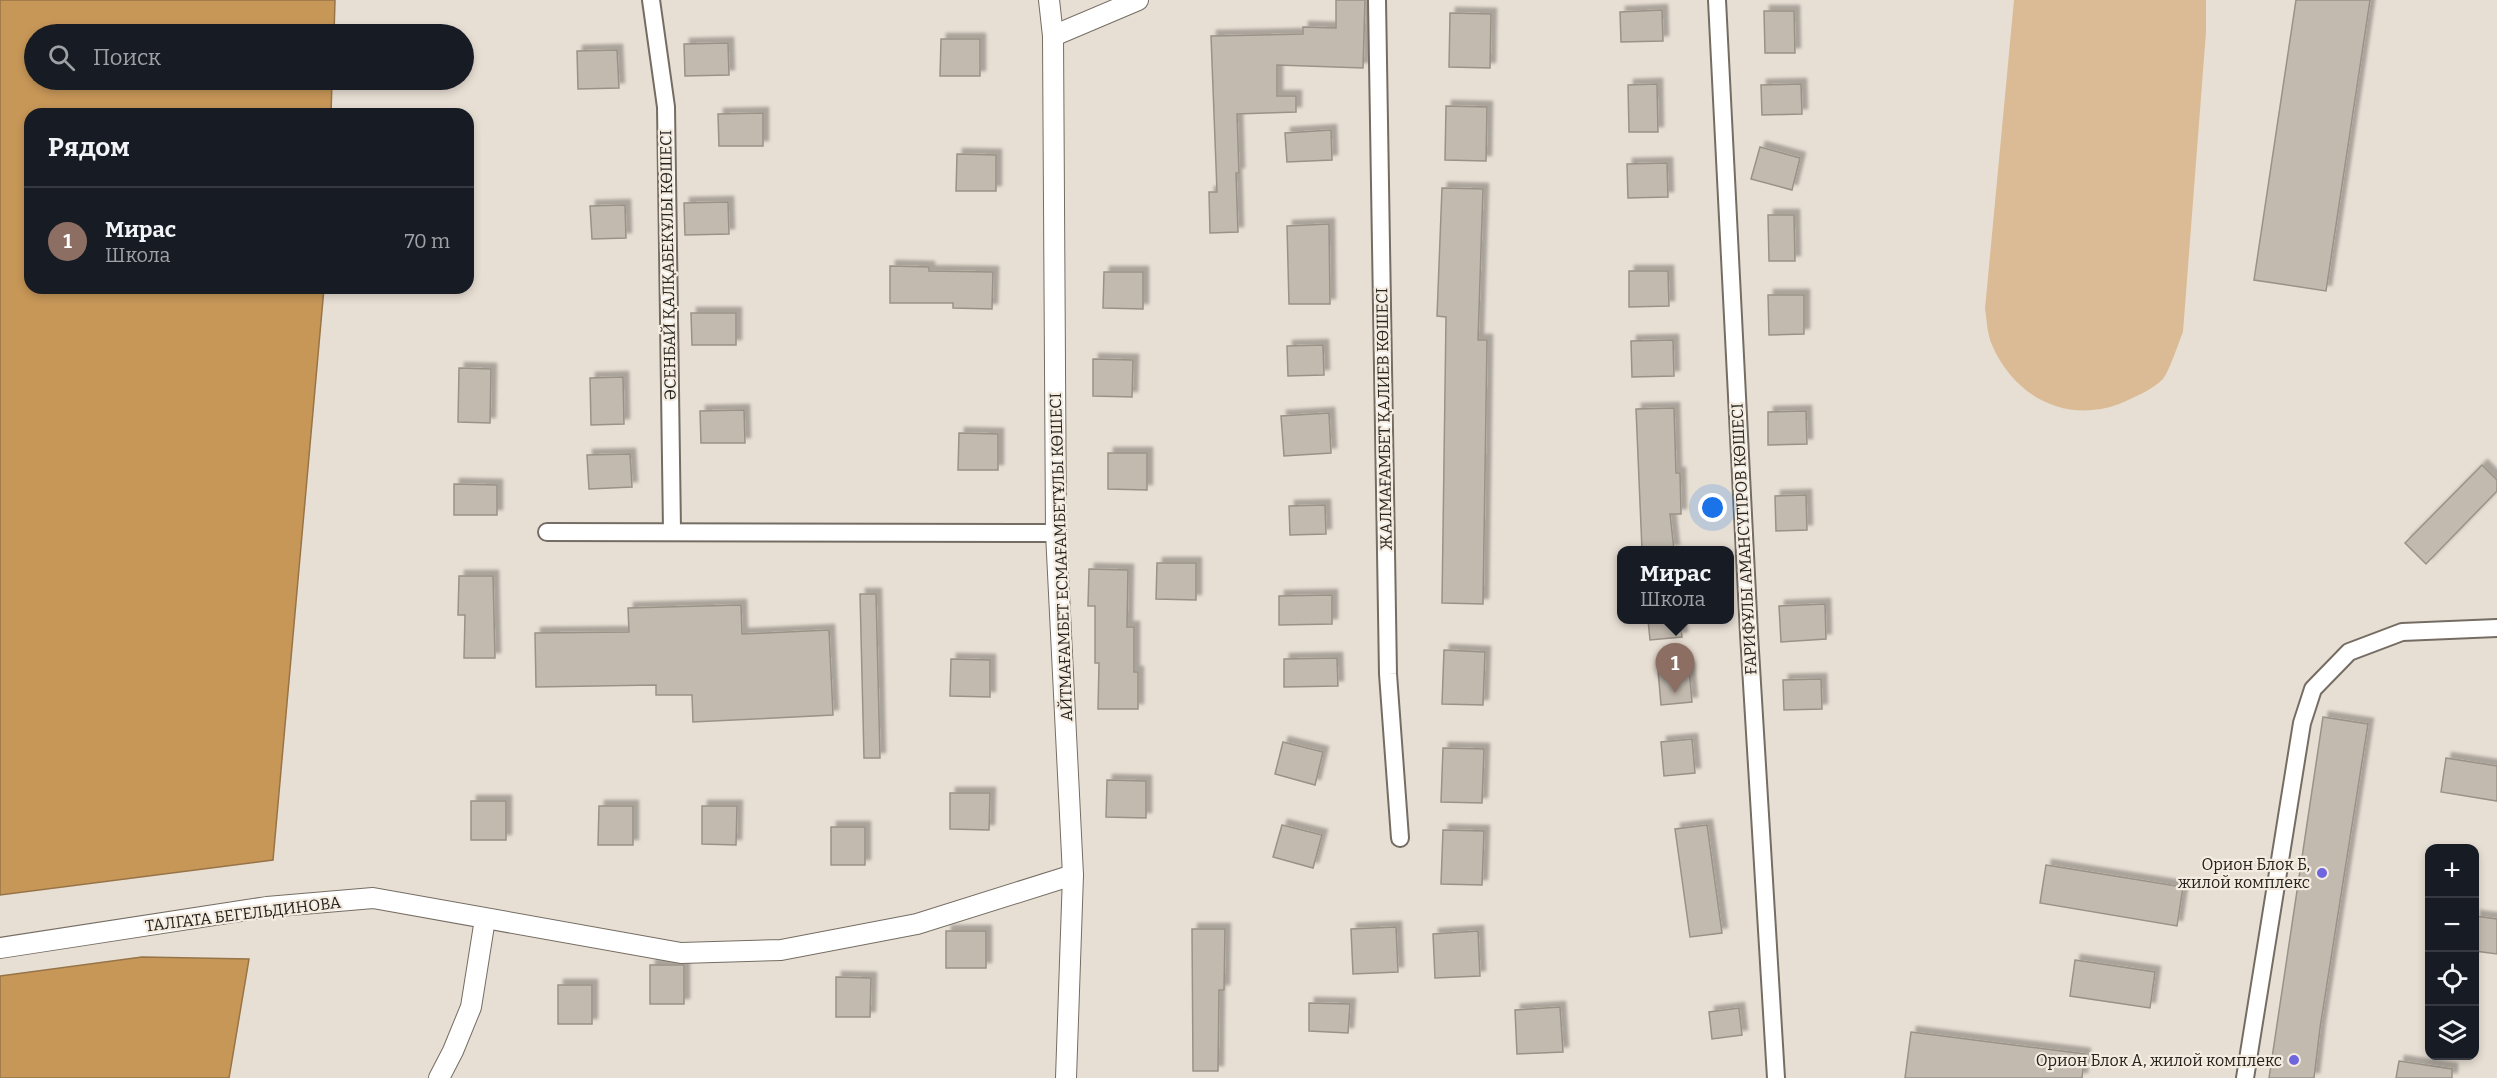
<!DOCTYPE html>
<html lang="ru">
<head>
<meta charset="utf-8">
<style>
  body { margin:0; font-family:Bitter,serif; background:#242831; color:#f1f3f6 }
  .controls { position:absolute; right:18px; bottom:18px; display:grid; overflow:hidden; border-radius:12px; box-shadow:0 3px 9px #0003 }
  .controls button { width:54px; height:54px; display:grid; place-items:center; padding:0; border:0; border-bottom:2px solid #363941; background:#171b24; color:#f1f3f6; font:30px sans-serif }
  .you { position:absolute; left:1713px; top:508px; width:21px; height:21px; margin:-15px; border:4px solid #fff; border-radius:50%; background:#1a73e8; box-shadow:0 0 0 9px #1a73e833 }
  .badge { display:grid; place-items:center; width:39px; height:39px; border-radius:50%; background:#b45309; color:#fff; font-size:20px; font-weight:700 }
  .pin { position:absolute; translate:-50% -50px; filter:drop-shadow(0 2px 3px #0008) }
  .pin::after { content:''; position:absolute; top:32px; width:21px; height:18px; background:inherit; clip-path:polygon(0 0,100% 0,50% 100%) }
  .popup { position:absolute; left:1617px; top:546px; width:117px; height:78px; box-sizing:border-box; display:grid; place-content:center; border-radius:12px; background:#171b24; filter:drop-shadow(0 2px 4px #0005); font-size:20px; white-space:nowrap; color:#9ea1a6 }
  .popup b { font-size:22px; color:#f1f3f6 }
  .popup::after { content:''; position:absolute; left:50%; top:100%; margin-left:-12px; border:12px solid transparent; border-top-color:#171b24 }
  .list { margin:0; padding:0; list-style:none }
  h2 { display:flex; justify-content:space-between; align-items:center; height:78px; margin:0; padding:0 24px; font-size:26px }
  h2 small { font-size:20px; font-weight:400; color:#9ea1a6 }
  .list li { display:grid; grid-template-columns:39px 1fr auto; gap:18px; align-items:center; box-sizing:border-box; height:108px; padding:0 24px; border-top:2px solid #363941 }
  .list b { display:block; font-size:22px; white-space:nowrap }
  .list p { margin:0; font-size:20px; white-space:nowrap; color:#9ea1a6 }
  .list em { font-size:20px; font-style:normal; color:#9ea1a6 }
  .icon { flex:none; width:33px; height:33px; fill:none; stroke:currentColor; stroke-width:2; stroke-linecap:round; stroke-linejoin:round }
  .map { position:relative; flex:none; width:2497px; height:1078px; overflow:hidden }
  .search { position:absolute; background:#171b24; box-shadow:0 3px 9px #0003; left:24px; top:24px; width:450px; height:66px; display:flex; align-items:center; gap:15px; box-sizing:border-box; padding:0 21px; border-radius:33px; color:#9ea1a6; font-size:22px }
  .panel { position:absolute; background:#171b24; box-shadow:0 3px 9px #0003; left:24px; top:108px; width:450px; height:186px; border-radius:18px }
  .map>svg:first-child { display:block }
</style>
</head>
<body>
<div class="map">
<svg width="2497" height="1078" viewBox="0 0 2497 1078">
  <defs>
    <filter id="shadow"><feDropShadow dx="5.5" dy="-5.5" stdDeviation="1.5" flood-color="#0004"/></filter>
  </defs>
  <rect width="100%" height="100%" fill="#e8dfd4"/>
  <path fill="#dabb95" d="M 2014,0 L 2206,0 L 2206,32 L 2183,332 C 2178,344 2170,370 2163,379 C 2152,390 2133,398 2119,404 C 2065,424 2014,396 1992,345 C 1987,334 1987,320 1985,309 Z"/>
  <g fill="#c79758" stroke="#977447" stroke-width="1.5">
    <polygon points="0,0 335,0 334,34 34,34 34,80 332,80 331,114 30,114 30,288 324,288 273,860 0,895"/>
    <polygon points="142,957 249,959 229,1078 0,1078 0,976"/>
  </g>
  <g fill="#c3baaf" stroke="#9a9287" stroke-width="1.5" filter="url(#shadow)">
    <polygon points="1336,0 1365,0 1363,68 1277,65 1277,96 1296,96 1296,112 1237,114 1239,173 1236,173 1238,232 1210,233 1209,192 1217,192 1211,36 1303,34 1303,27 1336,28"/>
    <polygon points="2296,0 2370,0 2326,291 2254,280"/>
    <polygon points="1662,10 1663,41 1621,42 1620,12"/>
    <polygon points="1764,11 1794,11 1795,53 1765,53"/>
    <polygon points="1450,13 1491,14 1490,68 1449,67"/>
    <polygon points="941,39 980,39 980,76 940,76"/>
    <polygon points="728,43 729,75 685,76 684,44"/>
    <polygon points="617,50 619,88 578,89 577,51"/>
    <polygon points="1657,84 1658,132 1629,132 1628,85"/>
    <polygon points="1801,84 1802,114 1762,115 1761,85"/>
    <polygon points="1446,106 1487,107 1486,161 1445,160"/>
    <polygon points="763,113 763,146 719,146 718,114"/>
    <polygon points="1331,130 1332,160 1287,162 1285,133"/>
    <polygon points="1760,147 1800,158 1792,190 1751,179"/>
    <polygon points="957,154 996,155 996,191 956,191"/>
    <polygon points="1667,163 1668,197 1628,198 1627,164"/>
    <polygon points="1442,188 1483,189 1478,340 1487,340 1483,604 1442,603 1446,317 1437,316"/>
    <polygon points="728,202 729,234 685,235 684,203"/>
    <polygon points="625,205 626,238 592,239 590,206"/>
    <polygon points="1768,215 1794,215 1795,261 1769,261"/>
    <polygon points="1329,224 1330,304 1289,304 1287,226"/>
    <polygon points="890,266 929,267 929,271 993,272 992,309 953,308 953,303 890,303"/>
    <polygon points="1629,271 1668,271 1669,306 1629,307"/>
    <polygon points="1104,272 1143,272 1143,309 1103,308"/>
    <polygon points="1768,295 1804,295 1804,334 1769,335"/>
    <polygon points="691,313 736,313 736,345 692,345"/>
    <polygon points="1673,340 1674,376 1632,377 1631,341"/>
    <polygon points="1323,345 1324,375 1288,376 1287,346"/>
    <polygon points="1093,359 1133,360 1132,397 1093,396"/>
    <polygon points="459,368 491,369 490,423 458,422"/>
    <polygon points="623,377 624,424 591,425 590,378"/>
    <polygon points="1674,408 1676,473 1680,473 1681,514 1670,514 1674,550 1642,550 1636,409"/>
    <polygon points="744,410 745,443 701,443 700,411"/>
    <polygon points="1806,411 1807,444 1768,445 1768,412"/>
    <polygon points="1329,413 1331,453 1284,456 1281,416"/>
    <polygon points="959,433 998,434 998,470 958,470"/>
    <polygon points="1108,453 1147,453 1147,490 1108,489"/>
    <polygon points="630,454 632,487 589,489 587,455"/>
    <polygon points="2482,465 2497,480 2497,491 2426,564 2405,543"/>
    <polygon points="454,484 497,485 497,515 454,515"/>
    <polygon points="1806,495 1807,530 1776,531 1775,496"/>
    <polygon points="1325,505 1326,534 1290,535 1289,506"/>
    <polygon points="1157,563 1196,563 1196,600 1156,599"/>
    <polygon points="1089,569 1128,570 1127,627 1134,627 1134,672 1138,672 1138,709 1098,709 1099,663 1095,663 1095,606 1088,606"/>
    <polygon points="459,576 493,576 495,658 464,658 465,615 458,615"/>
    <polygon points="860,594 876,594 880,758 864,758"/>
    <polygon points="1332,595 1332,624 1279,625 1279,596"/>
    <polygon points="1825,604 1826,639 1781,642 1779,606"/>
    <polygon points="741,605 742,634 829,630 833,715 693,722 692,695 656,695 656,685 536,687 535,633 629,632 628,608"/>
    <polygon points="1648,620 1680,620 1682,637 1650,640"/>
    <polygon points="1444,650 1485,652 1483,705 1442,704"/>
    <polygon points="1337,658 1338,686 1284,687 1284,659"/>
    <polygon points="951,659 990,660 990,697 950,696"/>
    <polygon points="1689,668 1692,702 1661,705 1658,670"/>
    <polygon points="1821,679 1822,709 1784,710 1783,680"/>
    <polygon points="2323,717 2368,724 2320,1028 2314,1078 2269,1078"/>
    <polygon points="1692,739 1695,773 1664,776 1661,742"/>
    <polygon points="1283,742 1323,752 1315,785 1275,774"/>
    <polygon points="1443,748 1484,749 1482,803 1441,802"/>
    <polygon points="2446,758 2497,766 2497,801 2441,792"/>
    <polygon points="1107,780 1146,781 1146,818 1106,817"/>
    <polygon points="950,793 990,793 989,830 950,829"/>
    <rect x="471" y="801" width="35" height="39"/>
    <polygon points="599,806 633,806 633,845 598,845"/>
    <polygon points="702,806 737,806 736,845 702,844"/>
    <polygon points="1282,825 1322,835 1313,868 1273,857"/>
    <polygon points="1707,825 1722,933 1690,937 1675,829"/>
    <rect x="831" y="827" width="34" height="38"/>
    <polygon points="1443,830 1484,831 1482,885 1441,884"/>
    <polygon points="2046,865 2183,887 2177,926 2040,903"/>
    <polygon points="2475,916 2497,919 2497,954 2475,951"/>
    <polygon points="1396,927 1398,972 1353,974 1351,929"/>
    <polygon points="1192,929 1225,929 1224,990 1219,990 1218,1071 1193,1071"/>
    <rect x="946" y="931" width="40" height="37"/>
    <polygon points="1478,931 1480,976 1435,978 1433,934"/>
    <polygon points="2075,960 2155,972 2150,1008 2070,996"/>
    <rect x="650" y="965" width="34" height="39"/>
    <polygon points="836,977 871,978 870,1017 836,1017"/>
    <rect x="558" y="985" width="34" height="39"/>
    <polygon points="1309,1003 1350,1004 1348,1033 1309,1031"/>
    <polygon points="1560,1007 1563,1052 1517,1054 1515,1010"/>
    <polygon points="1739,1008 1742,1035 1712,1039 1709,1012"/>
    <polygon points="1911,1032 2085,1054 2082,1078 1905,1078"/>
    <polygon points="2399,1061 2452,1069 2452,1078 2396,1078"/>
  </g>
  <g fill="none" stroke-linecap="round" stroke-linejoin="round">
    <g stroke="#756d63" stroke-width="20">
      <g id="minor">
        <polyline points="651,0 666,107 672,530"/>
        <polyline points="1377,0 1388,674 1400,838"/>
        <polyline points="1717,0 1749,634 1776,1078"/>
        <polyline points="547,532 1056,533"/>
        <polyline points="2245,1078 2302,723 2313,689 2349,652 2402,632 2497,628"/>
      </g>
    </g>
    <g stroke="#756d63" stroke-width="22">
      <g id="tertiary">
        <polyline points="1049,0 1053,36 1056,533 1073,875 1066,1078"/>
        <polyline points="1053,36 1138,0"/>
        <polyline points="0,948 267,907 373,898 681,953 781,950 917,924 1073,875"/>
        <polyline points="439,1078 453,1051 471,1007 485,919"/>
      </g>
    </g>
    <use href="#minor" stroke="#fff" stroke-width="16"/>
    <use href="#tertiary" stroke="#fff" stroke-width="20"/>
  </g>
  <g fill="#6e65df" stroke="#f5ece1" stroke-width="2">
    <circle cx="2322" cy="873" r="6"/>
    <circle cx="2294" cy="1060" r="6"/>
  </g>
  <g text-anchor="middle" dominant-baseline="central" stroke-width="4.5" stroke-linejoin="round" paint-order="stroke">
    <g font-size="16" fill="#26231f" stroke="#f5ece1">
      <text transform="translate(668 265) rotate(-91)">ӘСЕНБАЙ ҚАЛҚАБЕКҰЛЫ КӨШЕСІ</text>
      <text transform="translate(1384 419) rotate(-91)">ЖАЛМАҒАМБЕТ ҚАЛИЕВ КӨШЕСІ</text>
      <text transform="translate(1744 539) rotate(-93)">ҒАРИФҰЛЫ АМАНСҮГІРОВ КӨШЕСІ</text>
      <text transform="translate(1061 557) rotate(-92)">АЙТМАҒАМБЕТ ЕСМАҒАМБЕТҰЛЫ КӨШЕСІ</text>
      <text transform="translate(243 914) rotate(-7)">ТАЛГАТА БЕГЕЛЬДИНОВА</text>
    </g>
    <g font-size="16" fill="#26231f" stroke="#f5ece1" text-anchor="end">
      <text x="2310" y="864">Орион Блок Б,<tspan x="2310" dy="18">жилой комплекс</tspan></text>
      <text x="2282" y="1060">Орион Блок А, жилой комплекс</text>
    </g>
  </g>
</svg>
<div class="controls">
<button>+</button>
<button>−</button>
<button><svg class="icon" aria-label="locate" viewBox="0 0 24 24"><circle cx="12" cy="12" r="6"/><path d="M12 2v4M12 18v4M2 12h4M18 12h4"/></svg></button>
<button><svg class="icon" aria-label="layers" viewBox="0 0 24 24"><path d="M12 4l9 5-9 5-9-5zM3 14l9 5 9-5"/></svg></button>
</div>
<div class="you"></div>
<div class="pin badge" style="left:1675px;top:693px;background:#8d6e63">1</div>
<div class="popup"><b>Мирас</b>Школа</div>
<div class="search"><svg class="icon" aria-label="search" viewBox="0 0 24 24"><circle cx="10" cy="10" r="6"/><path d="M15 15l6 6"/></svg>Поиск</div>
<section class="panel">
<h2>Рядом<small></small></h2>
<ul class="list">
<li><span class="badge" style="background:#8d6e63">1</span><div><b>Мирас</b><p>Школа</p></div><em>70 m</em></li>
</ul>
</section>
</div>
</body>
</html>
